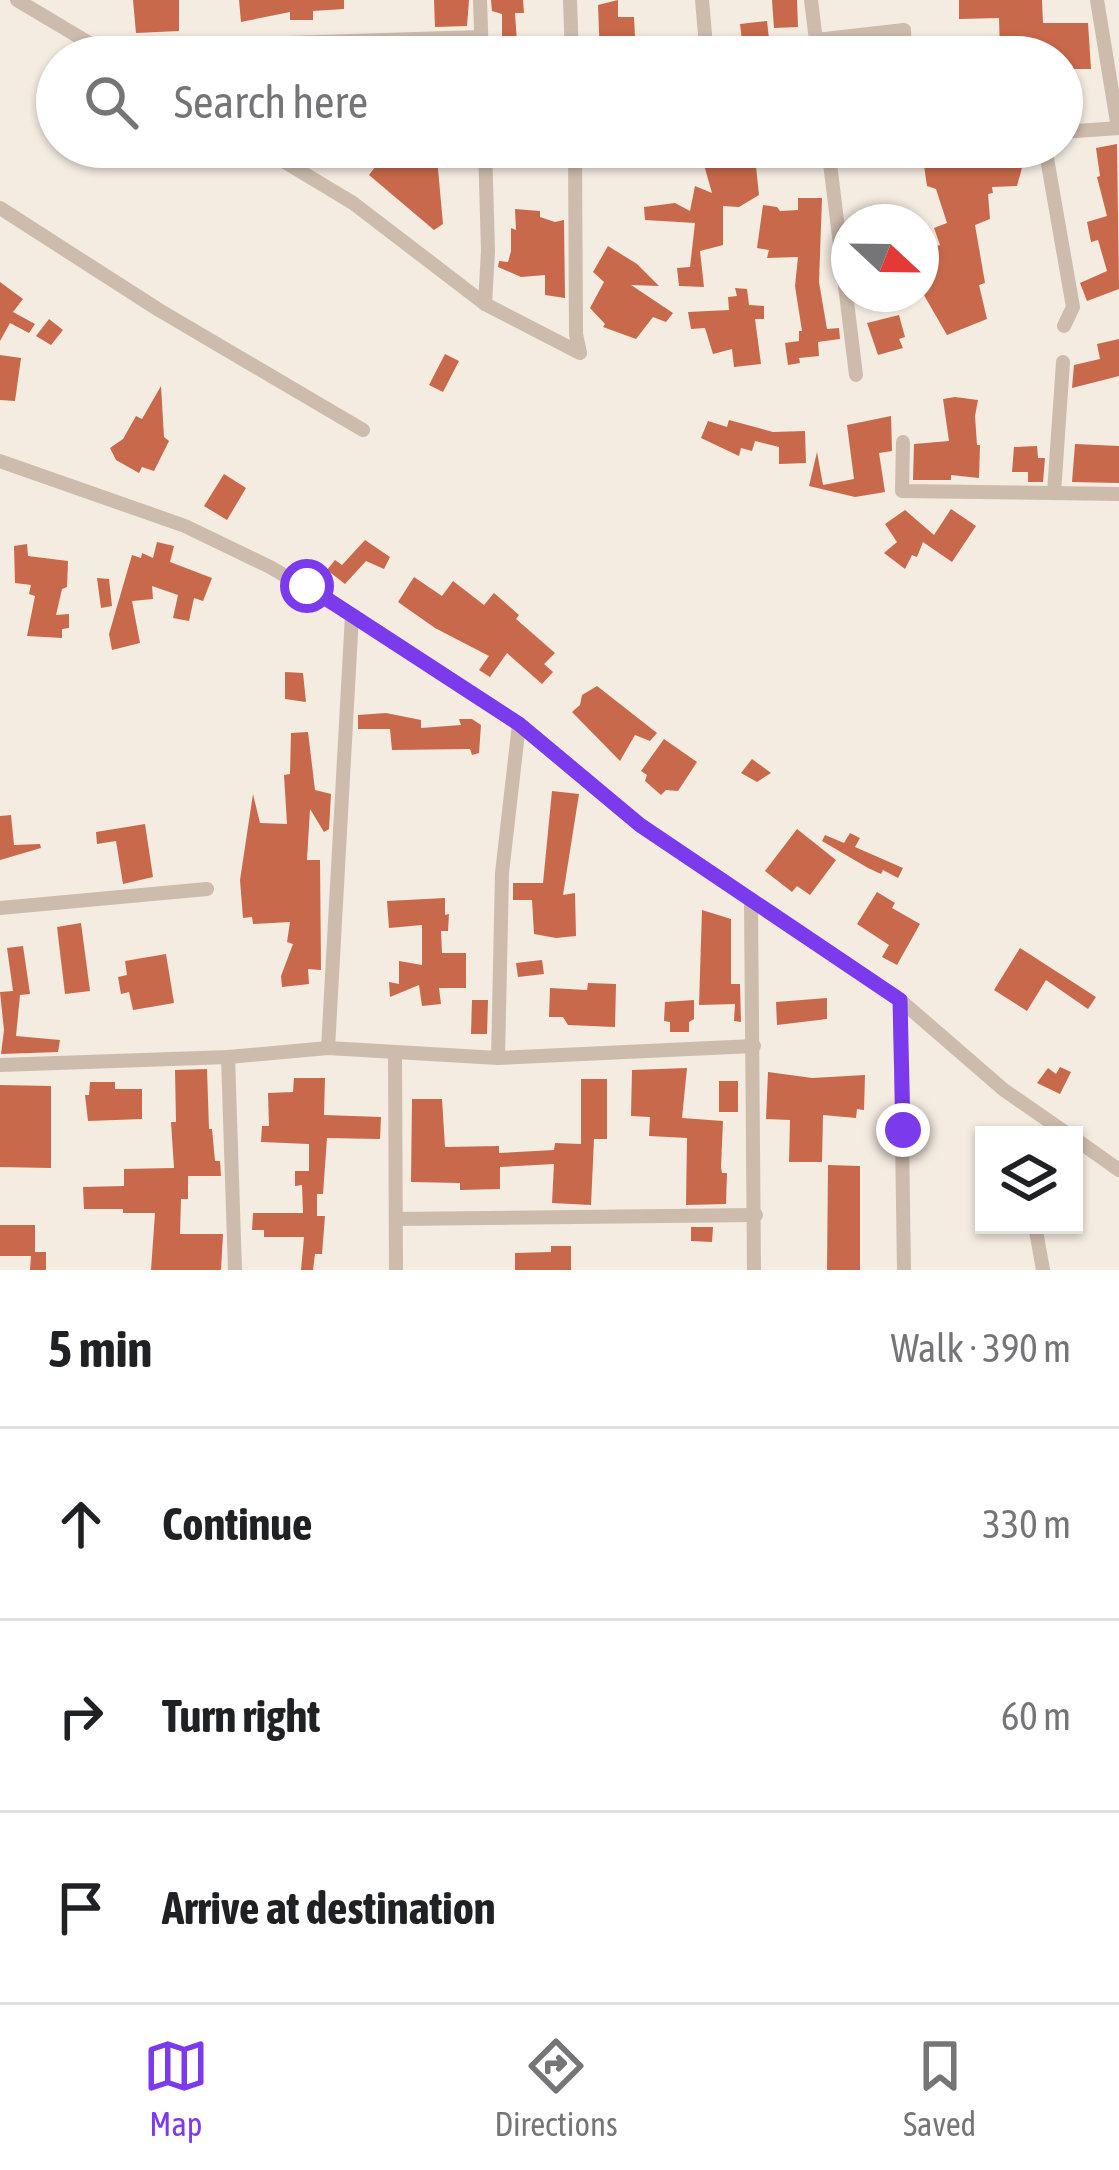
<!DOCTYPE html>
<html lang="en">
<head>
<meta charset="utf-8">
<style>
  body { margin:0; font-family:"Asap Condensed",sans-serif; background:#f6f6f6; color:#202124 }
  .controls { position:absolute; right:36px; bottom:36px; display:grid; overflow:hidden; border-radius:0px; box-shadow:0 3px 9px #0004 }
  .controls button { width:108px; height:108px; display:grid; place-items:center; padding:0; border:0; border-bottom:3px solid #e0e0e0; background:#fff; color:#202124; font:60px sans-serif }
  .compass { position:absolute; left:831px; top:204px; width:108px; height:108px; border-radius:50%; background:#fff; box-shadow:0 3px 9px #0004; rotate:112deg }
  .stop { position:absolute; width:36px; height:36px; margin:-27px; border:9px solid #7c3aed; border-radius:50%; background:#fff }
  .stop.end { background:#7c3aed; border-color:#fff; box-shadow:0 3px 12px #0008 }
  .list { margin:0; padding:0; list-style:none }
  h2 { display:flex; justify-content:space-between; align-items:center; height:156px; margin:0; padding:0 48px; font-size:51px }
  h2 small { font-size:39px; font-weight:400; color:#757577 }
  .list li { display:grid; grid-template-columns:78px 1fr auto; gap:36px; align-items:center; box-sizing:border-box; height:192px; padding:0 48px; border-top:3px solid #e0e0e0 }
  .list b { display:block; font-size:45px; white-space:nowrap }
  .list em { font-size:39px; font-style:normal; color:#757577 }
  .icon { flex:none; width:66px; height:66px; fill:none; stroke:currentColor; stroke-width:2; stroke-linecap:round; stroke-linejoin:round }
  .map { position:relative; flex:none; width:1119px; height:1270px; overflow:hidden }
  .search { position:absolute; background:#fff; box-shadow:0 3px 9px #0004; left:36px; right:36px; top:36px; height:132px; display:flex; align-items:center; gap:30px; box-sizing:border-box; padding:0 42px; border-radius:66px; color:#757577; font-size:45px }
  .sheet { height:732px; background:#fff }
  nav { display:flex; justify-content:space-around; align-items:center; box-sizing:border-box; height:168px; border-top:3px solid #e0e0e0; background:#fff; font-size:33px; color:#757577 }
  nav a { display:grid; justify-items:center; gap:6px }
  nav .on { color:#7c3aed }
  .map>svg:first-child { display:block }
</style>
</head>
<body>
<div class="map">
<svg width="1119" height="1270" viewBox="0 0 1119 1270">
  <rect width="100%" height="100%" fill="#f4ebe1"/>
  <g fill="#c8694b">
    <polygon points="133,0 179,0 179,31 136,33"/>
    <polygon points="239,0 344,0 344,9 313,11 313,20 290,20 290,12 241,22"/>
    <polygon points="434,0 469,0 467,26 435,27"/>
    <polygon points="491,0 523,0 524,13 515,13 518,57 502,57 502,14 492,11"/>
    <polygon points="618,0 618,17 634,17 636,57 600,57 598,5"/>
    <polygon points="772,0 797,0 798,27 774,28"/>
    <polygon points="959,0 1042,0 1043,23 1088,23 1091,69 1062,69 1062,57 1000,55 999,18 959,19"/>
    <polygon points="767,21 771,57 744,57 740,24"/>
    <polygon points="1117,144 1119,289 1087,301 1080,283 1107,271 1098,240 1091,242 1087,222 1107,216 1097,177 1100,176 1096,148"/>
    <polygon points="390,147 436,147 443,224 434,230 369,175"/>
    <polygon points="722,147 762,147 763,154 755,157 759,195 739,207 723,206 723,245 700,251 704,287 679,286 677,268 690,267 695,223 645,220 644,207 675,203 690,211 695,186 712,193 704,165 723,160"/>
    <polygon points="784,147 810,147 812,159 784,161"/>
    <polygon points="927,147 944,147 947,157 952,159 1016,157 1017,164 1023,164 1017,186 992,187 993,193 988,194 990,219 975,225 985,283 979,285 987,319 947,335 921,290 921,250 940,245 934,228 947,223 936,189 927,186 922,152 927,151"/>
    <polygon points="798,198 822,198 819,282 827,329 839,328 840,339 818,342 819,356 799,358 800,363 788,365 785,343 799,341 799,331 802,331 795,286 798,257 767,258 769,250 757,248 763,205 777,207 780,211 798,210"/>
    <polygon points="515,209 540,211 540,217 555,222 564,220 565,298 545,295 545,275 521,277 498,267 499,261 508,262 511,251 511,228 516,230"/>
    <polygon points="608,246 637,264 659,286 631,285 673,313 666,322 653,317 636,339 603,327 605,324 590,308 604,282 593,272"/>
    <polygon points="0,282 23,299 13,312 35,324 29,333 10,323 0,341"/>
    <polygon points="735,288 747,289 749,305 764,306 764,319 755,319 761,364 734,367 732,349 713,354 705,328 691,329 688,312 729,310 728,297 737,296"/>
    <polygon points="899,315 905,337 899,339 903,348 878,355 867,323"/>
    <polygon points="49,319 63,330 51,345 36,336"/>
    <polygon points="1119,339 1119,376 1072,388 1074,365 1100,359 1097,344"/>
    <polygon points="445,354 459,361 443,392 429,385"/>
    <polygon points="0,355 21,358 15,401 0,400"/>
    <polygon points="161,386 164,437 169,441 154,471 142,467 139,473 116,460 110,448 123,439 136,416 142,419"/>
    <polygon points="955,397 978,400 975,416 977,445 980,445 979,478 951,475 951,480 913,480 914,444 949,441 943,399"/>
    <polygon points="891,416 892,451 879,453 885,492 855,497 809,486 817,452 823,485 854,479 847,425"/>
    <polygon points="729,420 773,432 805,431 806,463 779,464 779,447 755,441 752,451 741,448 739,456 701,438 708,421 727,427"/>
    <polygon points="1075,444 1119,446 1119,483 1072,482"/>
    <polygon points="1037,446 1038,458 1045,458 1043,482 1028,482 1028,472 1012,472 1014,447"/>
    <polygon points="224,474 246,488 227,520 204,506"/>
    <polygon points="951,509 976,526 952,562 923,542 917,557 912,555 905,569 884,553 897,542 885,524 905,510 934,535"/>
    <polygon points="365,540 390,557 384,569 366,561 345,584 327,570 335,560 342,565"/>
    <polygon points="157,542 174,546 170,562 212,578 203,601 194,598 189,621 173,618 178,595 152,586 153,599 132,601 140,643 112,650 109,634 132,555 141,558 142,553 153,558"/>
    <polygon points="27,544 28,556 68,561 67,587 62,589 56,615 69,614 69,628 62,629 62,638 27,636 35,596 29,594 31,585 15,583 14,546"/>
    <polygon points="414,577 442,596 453,581 484,605 494,593 519,615 516,619 555,653 544,664 553,672 542,684 507,653 490,677 479,670 489,656 435,628 398,602"/>
    <polygon points="97,578 109,579 112,606 101,608"/>
    <polygon points="285,672 303,673 306,702 285,699"/>
    <polygon points="597,686 657,733 650,741 635,735 620,761 572,712 580,705 582,695"/>
    <polygon points="386,713 421,720 421,728 461,725 459,719 472,719 481,725 479,753 472,755 470,749 392,750 390,729 358,729 358,715"/>
    <polygon points="308,732 315,790 331,794 329,829 324,832 310,809 307,860 320,860 321,970 308,969 309,984 282,987 281,976 293,944 287,942 290,922 253,924 252,917 243,918 240,880 253,794 260,823 287,824 284,775 290,774 291,733"/>
    <polygon points="664,739 697,762 678,791 666,790 661,795 645,781 647,775 641,771"/>
    <polygon points="752,759 771,773 757,782 741,773"/>
    <polygon points="552,791 579,794 563,895 575,893 576,936 556,938 534,934 532,900 513,900 513,883 543,883"/>
    <polygon points="11,815 14,845 40,844 41,848 0,860 0,816"/>
    <polygon points="145,824 153,877 123,884 116,841 97,844 96,832"/>
    <polygon points="797,829 836,860 810,895 797,886 792,892 765,871"/>
    <polygon points="850,833 860,838 855,847 903,868 898,878 883,870 881,874 868,868 822,841 825,835 844,843"/>
    <polygon points="877,892 895,903 892,908 920,924 897,965 882,957 889,945 857,924"/>
    <polygon points="445,898 445,915 449,914 448,931 441,931 442,953 466,953 466,988 439,988 441,1004 422,1006 419,985 390,997 389,982 399,984 399,961 422,965 422,925 389,928 387,901"/>
    <polygon points="702,910 731,919 731,984 740,984 741,1022 734,1021 735,1004 699,1005"/>
    <polygon points="81,923 90,991 65,994 57,927"/>
    <polygon points="23,946 30,994 20,995 16,1036 60,1040 58,1052 1,1054 4,1030 0,992 13,991 7,948"/>
    <polygon points="1020,948 1096,997 1088,1009 1046,980 1027,1011 994,990"/>
    <polygon points="166,954 174,1003 133,1010 129,992 121,994 118,977 127,975 125,961"/>
    <polygon points="542,960 544,974 518,977 516,963"/>
    <polygon points="588,983 616,984 615,1027 568,1025 563,1017 549,1017 550,988 587,990"/>
    <polygon points="827,998 827,1019 777,1025 776,1002"/>
    <polygon points="472,1000 488,1000 487,1034 471,1034"/>
    <polygon points="694,1000 694,1019 689,1022 689,1032 670,1032 670,1022 664,1021 665,1002"/>
    <polygon points="1060,1067 1071,1072 1060,1094 1037,1083 1048,1068 1056,1074"/>
    <polygon points="687,1068 682,1118 723,1121 721,1167 722,1173 727,1173 726,1204 686,1205 687,1138 649,1136 650,1117 631,1116 632,1070"/>
    <polygon points="207,1069 209,1129 212,1129 215,1161 220,1161 221,1176 188,1176 188,1199 181,1199 180,1234 223,1234 221,1270 151,1270 155,1213 123,1213 123,1209 84,1209 83,1187 124,1186 124,1169 174,1168 171,1122 176,1122 175,1070"/>
    <polygon points="768,1072 812,1078 865,1075 864,1110 857,1109 856,1118 823,1115 822,1162 789,1162 790,1120 766,1119"/>
    <polygon points="294,1078 325,1078 324,1115 381,1117 380,1139 327,1138 323,1194 317,1194 317,1216 325,1216 322,1254 315,1254 313,1270 301,1270 304,1237 264,1237 264,1230 252,1230 253,1213 303,1213 302,1185 295,1186 295,1171 309,1171 309,1144 261,1142 262,1126 269,1126 268,1093 293,1092"/>
    <polygon points="581,1079 607,1079 607,1139 594,1139 591,1205 552,1203 554,1164 500,1167 500,1189 460,1190 460,1183 411,1182 412,1099 442,1099 445,1147 499,1146 499,1153 554,1150 555,1143 581,1144"/>
    <rect x="719" y="1081" width="19" height="31"/>
    <polygon points="90,1082 115,1082 115,1089 142,1089 142,1119 88,1121 85,1095 89,1095"/>
    <polygon points="0,1085 51,1086 51,1168 0,1167"/>
    <polygon points="828,1165 860,1166 860,1270 827,1270"/>
    <polygon points="0,1225 35,1225 35,1252 46,1252 46,1270 30,1270 31,1256 0,1256"/>
    <polygon points="691,1227 713,1227 712,1242 691,1241"/>
    <polygon points="551,1246 571,1246 571,1270 515,1270 515,1253 551,1252"/>
  </g>
  <g fill="none" stroke-linecap="round" stroke-linejoin="round">
    <g stroke="#cdbbac" stroke-width="14">
      <polyline points="17,0 106,53"/>
      <polyline points="480,0 482,57"/>
      <polyline points="570,0 572,57"/>
      <polyline points="702,0 707,57"/>
      <polyline points="811,0 818,57"/>
      <polyline points="1097,0 1118,128"/>
      <polyline points="816,40 904,30 905,57"/>
      <polyline points="98,49 481,37"/>
      <polyline points="1062,132 1119,128"/>
      <polyline points="260,147 353,203 485,304 580,353 576,334 575,147"/>
      <polyline points="485,147 488,251 485,304"/>
      <polyline points="773,147 774,154"/>
      <polyline points="828,147 856,375"/>
      <polyline points="1045,147 1073,307 1064,326"/>
      <polyline points="0,208 159,310 363,430"/>
      <polyline points="903,442 902,491 1119,494"/>
      <polyline points="0,461 185,526 270,567 352,615 519,724 640,825 900,1000 1004,1090 1069,1135"/>
      <polyline points="1054,493 1063,362"/>
      <polyline points="751,901 754,1270"/>
      <polyline points="0,908 207,889"/>
      <polyline points="900,1000 904,1270"/>
      <polyline points="328,1048 352,615"/>
      <polyline points="395,1052 396,1270"/>
      <polyline points="228,1057 235,1270"/>
      <polyline points="498,1058 502,873 519,724"/>
      <polyline points="0,1065 228,1057 328,1048 498,1058 754,1046"/>
      <polyline points="1074,1138 1119,1170"/>
      <polyline points="396,1219 756,1215"/>
      <polyline points="1035,1225 1043,1270"/>
    </g>
  </g>
  <g fill="none" stroke-linecap="round" stroke-linejoin="round">
    <polyline stroke="#7c3aed" stroke-width="15" points="307,586 519,724 640,825 900,1000 903,1130"/>
  </g>
</svg>
<div class="controls">
<button><svg class="icon" aria-label="layers" viewBox="0 0 24 24"><path d="M12 4l9 5-9 5-9-5zM3 14l9 5 9-5"/></svg></button>
</div>
<svg class="compass" viewBox="-18 -18 36 36"><path d="M0-13l5 13h-10z" fill="#e53935"/><path d="M0 13l5-13h-10z" fill="#757577"/></svg>
<div class="stop" style="left:307px;top:586px"></div>
<div class="stop end" style="left:903px;top:1130px"></div>
<div class="search"><svg class="icon" aria-label="search" viewBox="0 0 24 24"><circle cx="10" cy="10" r="6"/><path d="M15 15l6 6"/></svg>Search here</div>
</div>
<section class="sheet">
<h2>5 min<small>Walk · 390 m</small></h2>
<ul class="list">
<li><svg class="icon" aria-label="ahead" viewBox="0 0 24 24"><path d="M12 20V5M6 11l6-6 6 6"/></svg><div><b>Continue</b></div><em>330 m</em></li>
<li><svg class="icon" aria-label="right" viewBox="0 0 24 24"><path d="M7 20v-9h11M14 6l5 5-5 5"/></svg><div><b>Turn right</b></div><em>60 m</em></li>
<li><svg class="icon" aria-label="arrive" viewBox="0 0 24 24"><path d="M6 21V4h12l-3 4 3 4H6"/></svg><div><b>Arrive at destination</b></div></li>
</ul>
</section>
<nav>
<a class="on"><svg class="icon" aria-label="map" viewBox="0 0 24 24"><path d="M3 6l6-2 6 2 6-2v14l-6 2-6-2-6 2zM9 4v14M15 6v14"/></svg>Map</a>
<a><svg class="icon" aria-label="directions" viewBox="0 0 24 24"><path d="M12 3l9 9-9 9-9-9zM9 14v-3h6M13 9l2 2-2 2"/></svg>Directions</a>
<a><svg class="icon" aria-label="saved" viewBox="0 0 24 24"><path d="M7 4h10v16l-5-4-5 4z"/></svg>Saved</a>
</nav>
</body>
</html>
